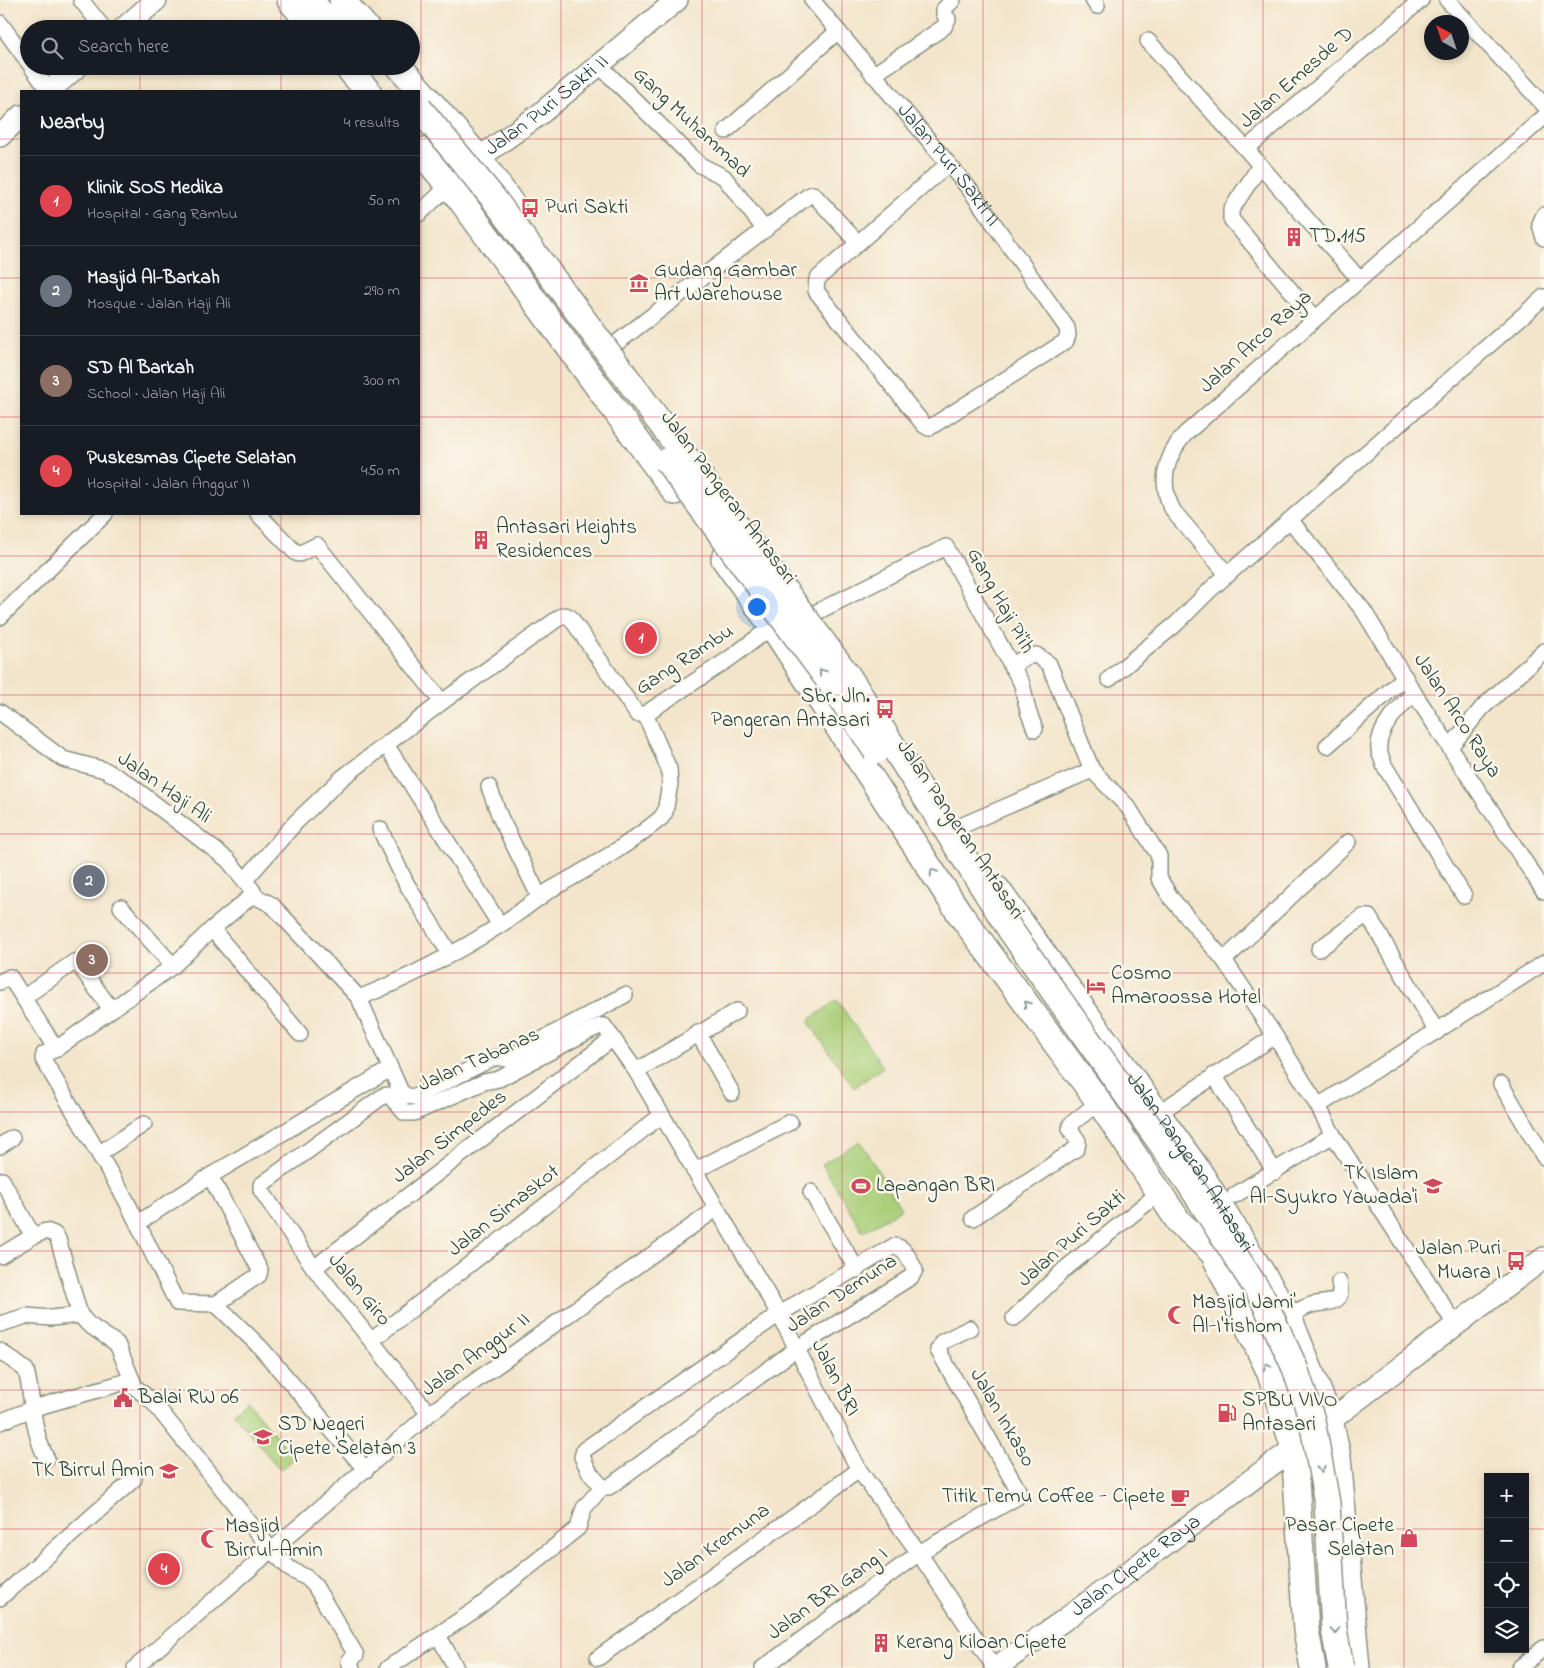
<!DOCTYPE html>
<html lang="en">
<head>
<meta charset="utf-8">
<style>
  body { margin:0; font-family:"Indie Flower",sans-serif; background:#20242c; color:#f1f3f6 }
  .controls { position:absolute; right:15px; bottom:15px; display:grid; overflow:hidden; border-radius:0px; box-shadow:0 2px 8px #0003 }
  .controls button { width:45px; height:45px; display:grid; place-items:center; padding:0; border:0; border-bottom:1px solid #363941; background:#171b24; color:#f1f3f6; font:25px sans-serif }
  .compass { position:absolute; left:1424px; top:15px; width:45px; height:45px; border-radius:50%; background:#171b24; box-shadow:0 2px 8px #0003; rotate:320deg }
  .you { position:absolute; left:756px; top:606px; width:18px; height:18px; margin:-12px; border:4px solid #fff; border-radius:50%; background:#1a73e8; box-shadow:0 0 0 8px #1a73e833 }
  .badge { display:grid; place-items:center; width:32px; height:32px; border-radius:50%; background:#d1495b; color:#fff; font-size:16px; font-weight:700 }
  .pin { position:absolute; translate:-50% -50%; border:2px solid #fff; box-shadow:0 1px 5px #0006 }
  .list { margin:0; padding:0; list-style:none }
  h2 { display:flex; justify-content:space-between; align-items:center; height:65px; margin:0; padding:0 20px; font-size:21px }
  h2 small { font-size:16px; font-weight:400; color:#9ea1a6 }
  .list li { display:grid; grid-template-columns:32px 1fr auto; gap:15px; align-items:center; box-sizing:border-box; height:90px; padding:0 20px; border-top:1px solid #363941 }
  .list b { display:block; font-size:19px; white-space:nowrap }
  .list p { margin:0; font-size:16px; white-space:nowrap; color:#9ea1a6 }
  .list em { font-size:16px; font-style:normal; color:#9ea1a6 }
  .icon { flex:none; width:28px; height:28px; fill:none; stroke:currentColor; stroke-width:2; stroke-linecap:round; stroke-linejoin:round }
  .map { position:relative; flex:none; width:1544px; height:1668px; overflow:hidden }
  .search { position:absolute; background:#171b24; box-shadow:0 2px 8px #0003; left:20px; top:20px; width:400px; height:55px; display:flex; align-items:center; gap:12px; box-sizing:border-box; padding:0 18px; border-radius:28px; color:#9ea1a6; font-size:19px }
  .panel { position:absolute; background:#171b24; box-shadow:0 2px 8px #0003; left:20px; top:90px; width:400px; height:425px; border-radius:0px }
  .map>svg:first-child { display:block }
</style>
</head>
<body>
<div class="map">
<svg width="1544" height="1668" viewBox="0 0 1544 1668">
  <rect width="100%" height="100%" fill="#fbf7ec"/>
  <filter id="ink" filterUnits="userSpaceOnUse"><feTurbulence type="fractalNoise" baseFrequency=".02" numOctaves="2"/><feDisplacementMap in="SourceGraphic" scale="10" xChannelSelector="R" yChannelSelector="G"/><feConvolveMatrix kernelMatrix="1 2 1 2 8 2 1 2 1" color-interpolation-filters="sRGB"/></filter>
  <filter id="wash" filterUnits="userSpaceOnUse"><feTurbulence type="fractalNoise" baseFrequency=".0096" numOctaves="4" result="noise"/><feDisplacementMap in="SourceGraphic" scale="20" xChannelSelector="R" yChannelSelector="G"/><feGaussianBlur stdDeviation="1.12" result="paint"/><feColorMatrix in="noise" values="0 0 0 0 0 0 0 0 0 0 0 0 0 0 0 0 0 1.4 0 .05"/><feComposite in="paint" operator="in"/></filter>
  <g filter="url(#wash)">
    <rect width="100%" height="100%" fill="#f3e5cb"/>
    <g fill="#aacf79" stroke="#648656">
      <polygon points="837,1000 883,1067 854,1088 808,1021"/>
      <polygon points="860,1141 901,1209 863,1232 822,1164"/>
      <polygon points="247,1401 295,1458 280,1470 233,1413"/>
    </g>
  </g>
  <g filter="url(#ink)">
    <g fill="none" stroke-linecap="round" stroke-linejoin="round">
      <g stroke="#899180" stroke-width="18">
        <g id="street">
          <polyline points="81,0 104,29"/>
          <path id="s1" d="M 812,0 L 971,191 L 1067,328 L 1068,335 L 1066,341 L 929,428 L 924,425 L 816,291 L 817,279 L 947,165"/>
          <polyline points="1093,0 1097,6"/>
          <polyline points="1447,0 1544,105"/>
          <polyline points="0,23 29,63"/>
          <polyline points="1148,41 1246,149 1359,279"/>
          <polyline points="599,65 700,165 724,177 765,230"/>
          <polyline points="31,66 49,91"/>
          <polyline points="873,75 944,27 948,19 944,14 944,9 953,0"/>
          <polyline points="726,131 838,31"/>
          <polyline points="1246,149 1421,0"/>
          <polyline points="1260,166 1231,210 1231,219 1314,318"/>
          <polyline points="419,214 454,181"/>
          <polyline points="1544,215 1540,224 1544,238"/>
          <polyline points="614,345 808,196 813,194 816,197 858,243"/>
          <polyline points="258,514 296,553 299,554 317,545 442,702"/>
          <polyline points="1291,521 1363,610 1414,693 1544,891"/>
          <path d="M 1228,575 L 1174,512 C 1158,485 1165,457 1185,434 L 1544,117"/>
          <polyline points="815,613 946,547 1022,684 1028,711 1035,729"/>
          <polyline points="0,617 105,514"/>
          <polyline points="1011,666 1026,657 1036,655 1049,664 1092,770 1128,807 1159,856 1159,878 1171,898 1224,960 1275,1036 1318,1106 1333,1135 1455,1324"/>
          <polyline points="1109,679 1176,624 1211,589 1544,297"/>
          <path d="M 1414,693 C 1401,706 1377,728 1379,749 C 1379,754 1383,760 1384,765 L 1464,896"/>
          <polyline points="0,712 63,759 105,770 126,782 228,860 253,891 253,895 212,929 173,966 56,1049 44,1054 43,1059 126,1200 177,1303 218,1304"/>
          <polyline points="387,746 500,925"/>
          <polyline points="1327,746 1405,677"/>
          <polyline points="1450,747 1482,708 1544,651"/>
          <polyline points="489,787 500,817 540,898"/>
          <polyline points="956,828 1092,770"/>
          <polyline points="380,829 406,883 450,954"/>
          <polyline points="245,880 296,822 342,778 442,702 560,617 565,615 570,617 637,714 645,714 729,659 778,622"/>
          <polyline points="253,895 272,905 359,998"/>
          <polyline points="121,907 173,966"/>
          <polyline points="212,929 300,1034"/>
          <polyline points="1319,949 1363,917 1369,917 1437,1032"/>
          <polyline points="1224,960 1348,842"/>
          <polyline points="0,982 10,977 56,1049"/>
          <path d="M 625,995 L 506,1059 L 498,1057 L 491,1059 L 415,1097 L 407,1096 L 401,1092 L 359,998 C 408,978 455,954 500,925 C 517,915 533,901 550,890 C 591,867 624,848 661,818 L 665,812 L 670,784 L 669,769 L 645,714"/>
          <polyline points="23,998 74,962 78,964 111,1009"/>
          <polyline points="698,1033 732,1093"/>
          <polyline points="636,1071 737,1011"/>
          <polyline points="1214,1075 1275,1172"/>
          <polyline points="1501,1084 1544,1157"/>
          <polyline points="1318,1106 1544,963"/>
          <polyline points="1163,1110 1275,1036"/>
          <polyline points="0,1146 12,1138"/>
          <polyline points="100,1153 144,1124"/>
          <polyline points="694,1171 790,1122"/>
          <polyline points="2,1180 33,1236"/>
          <polyline points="811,1192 857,1270"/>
          <polyline points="1235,1195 1333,1135"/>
          <polyline points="973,1218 1077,1148 1078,1141 1070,1129 1071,1124 1099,1102"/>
          <polyline points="138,1223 210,1176"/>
          <path d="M 894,1246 C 906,1247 910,1261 915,1270 L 911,1277 L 796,1349 L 609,1487 L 602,1487 L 590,1473 L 582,1457 L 584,1450 L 779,1314 Z"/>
          <polyline points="0,1256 33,1236 46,1231 54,1234 58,1239 80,1315 88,1324 117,1344 135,1387 153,1402 272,1551 290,1569 307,1578 315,1586 356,1655 349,1661 352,1668"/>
          <polyline points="314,1268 613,1038"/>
          <path d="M 1288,1315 C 1296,1312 1303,1308 1311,1305 C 1325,1301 1345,1307 1339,1282"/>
          <polyline points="1014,1318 1066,1268 1159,1193"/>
          <polyline points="0,1324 26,1316 51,1318 80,1315"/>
          <polyline points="372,1340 662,1115"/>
          <path d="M 0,1351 L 26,1370 C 34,1402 31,1430 47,1459"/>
          <polyline points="429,1414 314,1268 261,1190 261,1185 383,1096 389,1095 405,1113 414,1113 484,1082 499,1079 587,1032 600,1026 604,1026 636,1071 779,1314 859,1470 919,1553 995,1668"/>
          <polyline points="0,1422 34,1408 132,1380"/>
          <polyline points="366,1470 260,1347 219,1307 219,1302 259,1275 260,1270 210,1176 390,1069"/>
          <polyline points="0,1598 134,1479"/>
          <polyline points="438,1635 456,1668"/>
          <polyline points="598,1658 859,1470"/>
          <polyline points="135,1668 429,1414 716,1209"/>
          <polyline points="388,1668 475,1610 578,1528 584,1508 602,1487"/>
          <polyline points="763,1668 919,1553 1017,1497 1018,1490 938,1350 942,1342 970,1328"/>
          <polyline points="1519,1668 1544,1648"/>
        </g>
      </g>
      <g stroke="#899180" stroke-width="24">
        <g id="secondary">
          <polyline points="123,29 156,0"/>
          <polyline points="49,91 78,66"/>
          <polyline points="0,136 21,116"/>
          <path id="s2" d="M 479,158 L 540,114 L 677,0"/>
          <path id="s3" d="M 995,1668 L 1067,1618 L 1294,1448 L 1544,1258"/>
        </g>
      </g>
      <g stroke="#899180" stroke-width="28">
        <g id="primary">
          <polyline points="290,0 314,29"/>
          <polyline points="310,0 335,29"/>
          <polyline points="342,0 367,29"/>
          <polyline points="346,66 368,91"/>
          <polyline points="399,66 479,158 513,206"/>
          <polyline points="419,150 460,199 675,492"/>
          <polyline points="724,559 772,626 960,914 1099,1102 1179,1222 1213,1253"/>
          <path id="s4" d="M 997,889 L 1200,1173 L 1288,1315 L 1330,1420 L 1338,1457 L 1357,1668"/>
          <polyline points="1206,1238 1269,1371 1294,1448 1306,1630 1313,1668"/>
        </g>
      </g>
      <use href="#street" stroke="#fff" stroke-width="15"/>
      <use href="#secondary" stroke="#fff" stroke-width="21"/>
      <use href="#primary" stroke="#fff" stroke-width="25"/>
      <g stroke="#899180" stroke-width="28" stroke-linecap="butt">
        <g id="primary-bridge">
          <polyline points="419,108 494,199 848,676 1011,931 1189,1183 1262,1297 1295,1368 1312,1420 1327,1503 1334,1629 1341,1668"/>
          <polyline points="667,461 835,689 876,751"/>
        </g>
      </g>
      <use href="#primary-bridge" stroke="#fff" stroke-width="25"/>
    </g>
    <defs><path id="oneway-chevron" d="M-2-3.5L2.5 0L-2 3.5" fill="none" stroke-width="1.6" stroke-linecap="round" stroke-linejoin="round" transform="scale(1.25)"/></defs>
    <g stroke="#8f9e9a">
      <use href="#oneway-chevron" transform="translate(822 672) rotate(-127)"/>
      <use href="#oneway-chevron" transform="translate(933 872) rotate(-123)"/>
      <use href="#oneway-chevron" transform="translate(1027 1004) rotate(-126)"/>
      <use href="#oneway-chevron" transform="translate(1267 1366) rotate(-114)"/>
      <use href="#oneway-chevron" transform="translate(1321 1469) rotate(80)"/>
      <use href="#oneway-chevron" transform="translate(1335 1631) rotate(83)"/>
    </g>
  </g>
  <path fill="none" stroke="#d1495b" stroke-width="1" stroke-opacity="0.55" d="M 140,0 L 140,29M 281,0 L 281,29M 421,0 L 421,1668M 561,0 L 561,1668M 702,0 L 702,1668M 842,0 L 842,1668M 983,0 L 983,1668M 1123,0 L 1123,1668M 1263,0 L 1263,1668M 1404,0 L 1404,1668M 140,66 L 140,91M 281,66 L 281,91M 0,139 L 21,139M 419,139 L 1544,139M 0,278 L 21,278M 419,278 L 1544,278M 0,417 L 21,417M 419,417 L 1544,417M 140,514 L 140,1668M 281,514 L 281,1668M 0,556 L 1544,556M 0,695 L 1544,695M 0,834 L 1544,834M 0,973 L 1544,973M 0,1112 L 1544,1112M 0,1251 L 1544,1251M 0,1390 L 1544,1390M 0,1529 L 1488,1529M 1525,1529 L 1544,1529"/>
  <defs>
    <g id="bus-bare" transform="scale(1.5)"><path d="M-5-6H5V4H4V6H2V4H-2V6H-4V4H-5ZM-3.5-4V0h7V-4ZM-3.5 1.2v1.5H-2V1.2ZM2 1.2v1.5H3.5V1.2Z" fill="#d1495b" stroke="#fbf7ec" stroke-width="2.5" paint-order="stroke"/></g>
    <g id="building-bare" transform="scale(1.5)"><path d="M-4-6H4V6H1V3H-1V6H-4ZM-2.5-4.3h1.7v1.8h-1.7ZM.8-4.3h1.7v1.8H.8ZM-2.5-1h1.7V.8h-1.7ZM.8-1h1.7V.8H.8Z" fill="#d1495b" stroke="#fbf7ec" stroke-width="2.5" paint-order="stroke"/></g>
    <g id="museum-bare" transform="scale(1.5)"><path d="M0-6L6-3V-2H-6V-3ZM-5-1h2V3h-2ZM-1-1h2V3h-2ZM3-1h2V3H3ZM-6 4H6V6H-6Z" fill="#d1495b" stroke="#fbf7ec" stroke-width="2.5" paint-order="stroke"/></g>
    <g id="hotel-bare" transform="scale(1.5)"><path d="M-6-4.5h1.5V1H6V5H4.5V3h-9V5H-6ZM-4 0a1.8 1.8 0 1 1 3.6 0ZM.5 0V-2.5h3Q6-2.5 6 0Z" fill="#d1495b" stroke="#fbf7ec" stroke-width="2.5" paint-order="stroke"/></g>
    <g id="stadium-bare" transform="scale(1.5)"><path d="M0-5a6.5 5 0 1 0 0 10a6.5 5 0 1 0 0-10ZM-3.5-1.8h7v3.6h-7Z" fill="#d1495b" stroke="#fbf7ec" stroke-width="2.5" paint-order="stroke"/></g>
    <g id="school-bare" transform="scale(1.5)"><path d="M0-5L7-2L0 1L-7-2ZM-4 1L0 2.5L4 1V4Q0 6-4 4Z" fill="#d1495b" stroke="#fbf7ec" stroke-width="2.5" paint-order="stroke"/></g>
    <g id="mosque-bare" transform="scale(1.5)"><path d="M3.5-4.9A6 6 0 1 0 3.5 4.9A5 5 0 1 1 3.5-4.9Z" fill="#d1495b" stroke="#fbf7ec" stroke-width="2.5" paint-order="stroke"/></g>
    <g id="civic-bare" transform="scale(1.5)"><path d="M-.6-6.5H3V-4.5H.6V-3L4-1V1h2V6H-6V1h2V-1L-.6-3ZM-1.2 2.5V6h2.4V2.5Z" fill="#d1495b" stroke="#fbf7ec" stroke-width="2.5" paint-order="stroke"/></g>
    <g id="fuel-bare" transform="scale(1.5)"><path d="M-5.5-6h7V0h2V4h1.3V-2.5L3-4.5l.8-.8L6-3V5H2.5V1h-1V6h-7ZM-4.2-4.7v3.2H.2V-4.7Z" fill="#d1495b" stroke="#fbf7ec" stroke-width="2.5" paint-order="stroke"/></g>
    <g id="cafe-bare" transform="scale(1.5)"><path d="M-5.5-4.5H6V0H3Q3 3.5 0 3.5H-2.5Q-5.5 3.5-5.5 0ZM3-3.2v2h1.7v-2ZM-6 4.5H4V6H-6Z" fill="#d1495b" stroke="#fbf7ec" stroke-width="2.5" paint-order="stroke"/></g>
    <g id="shop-bare" transform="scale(1.5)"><path d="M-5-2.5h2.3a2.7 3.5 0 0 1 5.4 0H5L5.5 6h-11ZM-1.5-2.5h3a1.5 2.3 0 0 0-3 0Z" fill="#d1495b" stroke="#fbf7ec" stroke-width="2.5" paint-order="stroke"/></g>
  </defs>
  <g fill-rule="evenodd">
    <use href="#bus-bare" x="530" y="208"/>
    <use href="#building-bare" x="1294" y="237"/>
    <use href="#museum-bare" x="639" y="283"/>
    <use href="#building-bare" x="481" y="540"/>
    <use href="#bus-bare" x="885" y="709"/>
    <use href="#hotel-bare" x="1096" y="986"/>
    <use href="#stadium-bare" x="861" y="1186"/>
    <use href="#school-bare" x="1433" y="1186"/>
    <use href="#bus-bare" x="1516" y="1261"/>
    <use href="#mosque-bare" x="1177" y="1315"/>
    <use href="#civic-bare" x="123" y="1398"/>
    <use href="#fuel-bare" x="1227" y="1413"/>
    <use href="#school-bare" x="263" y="1437"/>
    <use href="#school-bare" x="169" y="1471"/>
    <use href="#cafe-bare" x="1180" y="1497"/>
    <use href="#shop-bare" x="1409" y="1538"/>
    <use href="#mosque-bare" x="210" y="1539"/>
    <use href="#building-bare" x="881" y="1643"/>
  </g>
  <g text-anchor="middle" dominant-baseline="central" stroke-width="5" stroke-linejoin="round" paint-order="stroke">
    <g font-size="21" fill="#1f3d34" stroke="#fbf7ec">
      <text transform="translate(1297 78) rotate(-41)">Jalan Emesde D</text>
      <text stroke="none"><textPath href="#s2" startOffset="86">Jalan Puri Sakti II</textPath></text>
      <text transform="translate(691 123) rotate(43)">Gang Muhammad</text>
      <text stroke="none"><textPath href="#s1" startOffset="214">Jalan Puri Sakti II</textPath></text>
      <text transform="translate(1256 342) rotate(-42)">Jalan Arco Raya</text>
      <text transform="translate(728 498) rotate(53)">Jalan Pangeran Antasari</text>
      <text transform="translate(1000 601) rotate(61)">Gang Haji Pi'ih</text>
      <text transform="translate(685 660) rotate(-33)">Gang Rambu</text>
      <text transform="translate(1457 716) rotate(57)">Jalan Arco Raya</text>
      <text transform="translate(164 788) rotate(35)">Jalan Haji Ali</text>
      <text transform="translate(960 830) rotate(56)">Jalan Pangeran Antasari</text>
      <text transform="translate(479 1060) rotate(-24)">Jalan Tabanas</text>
      <text transform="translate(450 1137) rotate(-38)">Jalan Simpedes</text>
      <text stroke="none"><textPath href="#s4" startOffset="335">Jalan Pangeran Antasari</textPath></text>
      <text transform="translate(504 1211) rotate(-38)">Jalan Simaskot</text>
      <text transform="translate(1072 1239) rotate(-41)">Jalan Puri Sakti</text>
      <text transform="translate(359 1290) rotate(51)">Jalan Giro</text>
      <text transform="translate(842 1294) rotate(-33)">Jalan Demuna</text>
      <text transform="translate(476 1355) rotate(-36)">Jalan Anggur II</text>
      <text transform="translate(835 1378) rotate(63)">Jalan BRI</text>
      <text transform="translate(1002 1418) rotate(60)">Jalan Inkaso</text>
      <text transform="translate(716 1546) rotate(-36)">Jalan Kremuna</text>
      <text stroke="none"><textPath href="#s3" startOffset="174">Jalan Cipete Raya</textPath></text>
      <text transform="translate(828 1594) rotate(-36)">Jalan BRI Gang I</text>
    </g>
    <g font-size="21" fill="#1f3d34" stroke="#fbf7ec" text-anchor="start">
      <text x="545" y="208">Puri Sakti</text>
      <text x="1309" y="237">TD.115</text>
      <text x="654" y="271">Gudang Gambar<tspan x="654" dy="24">Art Warehouse</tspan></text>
      <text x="496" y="528">Antasari Heights<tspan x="496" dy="24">Residences</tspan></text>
      <text x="870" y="697" text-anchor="end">Sbr. Jln.<tspan x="870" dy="24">Pangeran Antasari</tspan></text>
      <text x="1111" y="974">Cosmo<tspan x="1111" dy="24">Amaroossa Hotel</tspan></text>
      <text x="1418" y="1174" text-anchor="end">TK Islam<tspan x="1418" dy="24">Al-Syukro Yawada'i</tspan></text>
      <text x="876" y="1186">Lapangan BRI</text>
      <text x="1501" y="1249" text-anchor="end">Jalan Puri<tspan x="1501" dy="24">Muara I</tspan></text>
      <text x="1192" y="1303">Masjid Jami'<tspan x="1192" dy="24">Al-I'tishom</tspan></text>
      <text x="138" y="1398">Balai RW 06</text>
      <text x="1242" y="1401">SPBU VIVO<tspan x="1242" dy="24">Antasari</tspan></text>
      <text x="278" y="1425">SD Negeri<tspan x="278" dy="24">Cipete Selatan 3</tspan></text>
      <text x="154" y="1471" text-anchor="end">TK Birrul Amin</text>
      <text x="1165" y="1497" text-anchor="end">Titik Temu Coffee - Cipete</text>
      <text x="1394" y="1526" text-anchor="end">Pasar Cipete<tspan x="1394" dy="24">Selatan</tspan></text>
      <text x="225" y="1527">Masjid<tspan x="225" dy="24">Birrul-Amin</tspan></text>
      <text x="896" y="1643">Kerang Kiloan Cipete</text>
    </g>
  </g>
</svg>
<div class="controls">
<button>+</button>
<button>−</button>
<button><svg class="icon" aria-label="locate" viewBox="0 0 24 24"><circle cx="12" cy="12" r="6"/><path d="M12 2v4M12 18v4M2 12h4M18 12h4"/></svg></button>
<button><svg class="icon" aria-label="layers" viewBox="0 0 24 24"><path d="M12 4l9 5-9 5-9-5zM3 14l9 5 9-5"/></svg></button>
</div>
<svg class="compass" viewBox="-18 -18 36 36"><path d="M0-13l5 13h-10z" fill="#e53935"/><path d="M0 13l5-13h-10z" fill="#9ea1a6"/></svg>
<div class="you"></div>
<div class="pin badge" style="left:641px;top:638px;background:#e0444e">1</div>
<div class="pin badge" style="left:89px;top:881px;background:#6b7280">2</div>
<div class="pin badge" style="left:92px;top:960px;background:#8d6e63">3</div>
<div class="pin badge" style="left:164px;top:1569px;background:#e0444e">4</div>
<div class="search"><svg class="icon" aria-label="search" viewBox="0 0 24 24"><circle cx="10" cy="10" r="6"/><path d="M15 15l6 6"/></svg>Search here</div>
<section class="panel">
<h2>Nearby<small>4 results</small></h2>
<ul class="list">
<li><span class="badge" style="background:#e0444e">1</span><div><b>Klinik SOS Medika</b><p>Hospital · Gang Rambu</p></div><em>50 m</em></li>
<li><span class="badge" style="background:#6b7280">2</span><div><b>Masjid Al-Barkah</b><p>Mosque · Jalan Haji Ali</p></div><em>290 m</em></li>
<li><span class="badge" style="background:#8d6e63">3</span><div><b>SD Al Barkah</b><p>School · Jalan Haji Ali</p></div><em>300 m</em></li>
<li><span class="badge" style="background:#e0444e">4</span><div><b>Puskesmas Cipete Selatan</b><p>Hospital · Jalan Anggur II</p></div><em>450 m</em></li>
</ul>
</section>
</div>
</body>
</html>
